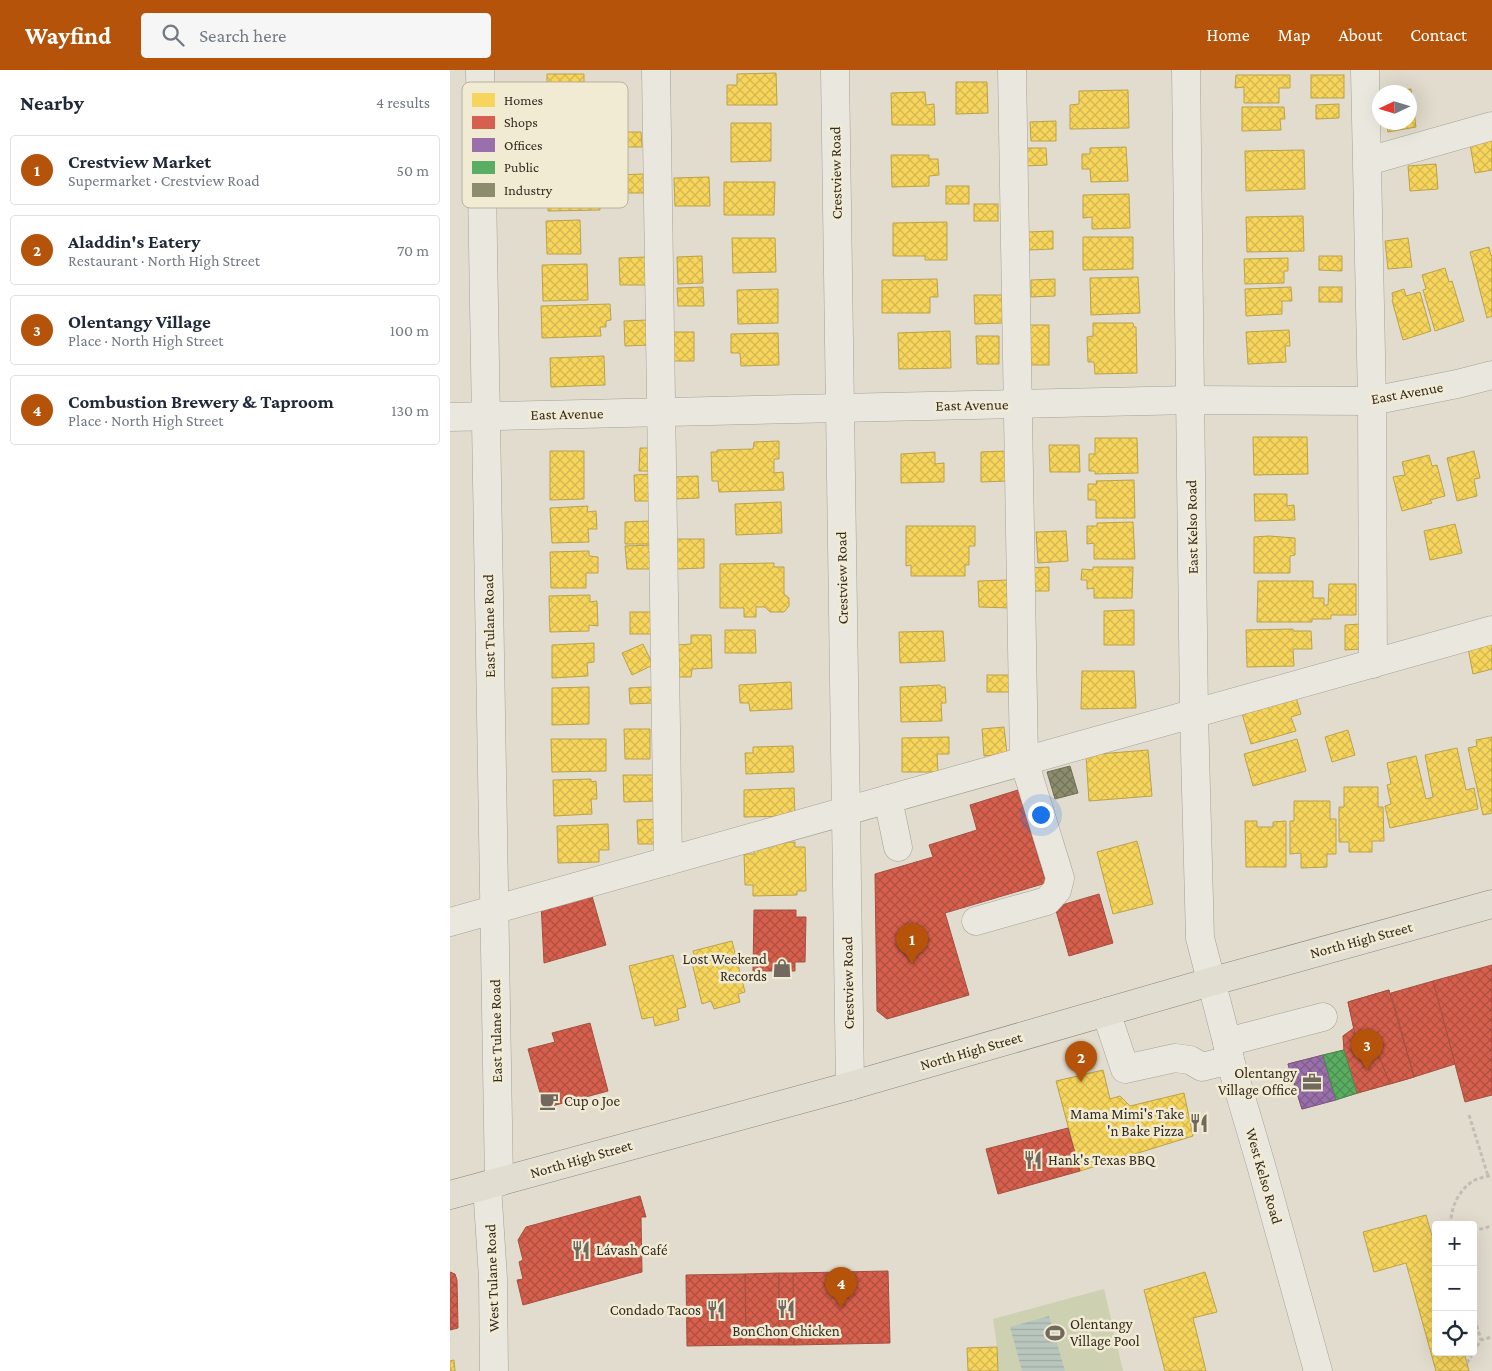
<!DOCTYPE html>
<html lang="en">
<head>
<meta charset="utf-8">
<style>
  body { margin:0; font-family:"Crimson Pro",serif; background:#f6f6f7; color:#1f2937 }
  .controls { position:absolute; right:15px; bottom:15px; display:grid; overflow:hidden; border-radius:5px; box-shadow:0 5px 20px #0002 }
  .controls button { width:45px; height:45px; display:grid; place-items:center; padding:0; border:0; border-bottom:1px solid #e0e1e3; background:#fff; color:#1f2937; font:25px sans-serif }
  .compass { position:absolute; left:922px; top:15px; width:45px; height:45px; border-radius:50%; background:#fff; box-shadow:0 5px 20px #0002; rotate:266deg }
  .you { position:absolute; left:590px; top:744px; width:18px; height:18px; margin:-12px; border:4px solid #fff; border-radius:50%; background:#1a73e8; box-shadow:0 0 0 8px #1a73e833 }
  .badge { display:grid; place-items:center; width:32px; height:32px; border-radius:50%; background:#b45309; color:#fff; font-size:16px; font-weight:700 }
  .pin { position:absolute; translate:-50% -41px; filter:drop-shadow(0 1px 2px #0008) }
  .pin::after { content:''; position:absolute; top:26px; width:18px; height:15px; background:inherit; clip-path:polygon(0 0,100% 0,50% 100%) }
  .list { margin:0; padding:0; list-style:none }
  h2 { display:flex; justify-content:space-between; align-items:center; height:65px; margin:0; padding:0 20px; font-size:21px }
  h2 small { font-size:16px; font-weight:400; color:#747a83 }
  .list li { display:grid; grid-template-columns:32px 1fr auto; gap:15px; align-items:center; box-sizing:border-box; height:70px; margin:0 10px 10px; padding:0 10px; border:1px solid #e0e1e3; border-radius:5px }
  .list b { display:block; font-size:19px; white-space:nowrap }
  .list p { margin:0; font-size:16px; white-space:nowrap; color:#747a83 }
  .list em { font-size:16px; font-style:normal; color:#747a83 }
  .icon { flex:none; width:28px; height:28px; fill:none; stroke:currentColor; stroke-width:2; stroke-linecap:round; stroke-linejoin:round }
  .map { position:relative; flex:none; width:1042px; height:1301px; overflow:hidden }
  header { display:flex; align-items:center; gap:30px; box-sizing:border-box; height:70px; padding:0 25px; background:#b45309; color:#fff }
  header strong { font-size:24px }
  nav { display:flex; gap:28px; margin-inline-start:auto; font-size:18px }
  .search { width:350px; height:45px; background:#f6f6f7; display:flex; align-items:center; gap:12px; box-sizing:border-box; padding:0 18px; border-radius:5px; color:#747a83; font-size:19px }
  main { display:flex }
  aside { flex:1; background:#fff }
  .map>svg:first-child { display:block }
</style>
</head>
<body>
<header>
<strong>Wayfind</strong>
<div class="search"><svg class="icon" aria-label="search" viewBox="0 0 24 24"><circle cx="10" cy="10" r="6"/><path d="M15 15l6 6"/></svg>Search here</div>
<nav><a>Home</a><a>Map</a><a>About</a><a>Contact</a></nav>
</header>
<main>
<aside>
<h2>Nearby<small>4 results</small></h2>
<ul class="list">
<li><span class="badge">1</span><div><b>Crestview Market</b><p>Supermarket · Crestview Road</p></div><em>50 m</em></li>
<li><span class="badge">2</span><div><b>Aladdin's Eatery</b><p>Restaurant · North High Street</p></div><em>70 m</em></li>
<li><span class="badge">3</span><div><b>Olentangy Village</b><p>Place · North High Street</p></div><em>100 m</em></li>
<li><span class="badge">4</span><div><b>Combustion Brewery &amp; Taproom</b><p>Place · North High Street</p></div><em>130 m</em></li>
</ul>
</aside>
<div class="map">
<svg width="1042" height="1301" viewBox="0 0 1042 1301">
  <defs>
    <pattern id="water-rules" width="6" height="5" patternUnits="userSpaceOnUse" patternTransform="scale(1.25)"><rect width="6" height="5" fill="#b8c6be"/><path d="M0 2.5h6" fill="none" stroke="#9faaa3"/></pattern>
    <pattern id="homes-cross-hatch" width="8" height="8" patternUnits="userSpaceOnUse" patternTransform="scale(1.25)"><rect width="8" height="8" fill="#f6d55c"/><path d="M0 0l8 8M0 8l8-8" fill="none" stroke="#d4b750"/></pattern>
    <pattern id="shops-cross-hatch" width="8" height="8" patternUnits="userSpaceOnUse" patternTransform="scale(1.25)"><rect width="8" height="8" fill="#d6604d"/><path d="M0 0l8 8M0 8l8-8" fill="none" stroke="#ae4f40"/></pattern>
    <pattern id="offices-cross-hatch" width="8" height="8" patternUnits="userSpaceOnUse" patternTransform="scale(1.25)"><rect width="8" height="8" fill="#9970ab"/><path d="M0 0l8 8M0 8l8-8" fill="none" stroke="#7e5c8b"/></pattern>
    <pattern id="public-cross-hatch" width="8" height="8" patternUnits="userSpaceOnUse" patternTransform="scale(1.25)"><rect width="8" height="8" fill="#5aae61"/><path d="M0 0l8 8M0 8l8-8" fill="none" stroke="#4b8e50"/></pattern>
    <pattern id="industry-cross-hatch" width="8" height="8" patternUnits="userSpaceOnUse" patternTransform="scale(1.25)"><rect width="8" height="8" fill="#8c8c6e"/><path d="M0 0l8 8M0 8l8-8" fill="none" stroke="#73735a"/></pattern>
  </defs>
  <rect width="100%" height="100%" fill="#e1dccd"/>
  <polygon fill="#ced0b2" points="654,1219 673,1301 518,1301 517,1278 547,1277 543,1249"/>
  <polygon fill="url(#water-rules)" points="599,1246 615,1301 572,1301 560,1257"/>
  <g fill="url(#homes-cross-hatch)" stroke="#bca24a">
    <polygon points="326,3 327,35 277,35 277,15 287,15 287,4"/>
    <polygon points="97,4 134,4 134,33 97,32"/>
    <polygon points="786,5 840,5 840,18 829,18 829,33 794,33 794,17 785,18"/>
    <rect x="861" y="5" width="33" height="23"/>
    <polygon points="506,12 537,12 538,43 506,44"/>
    <polygon points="961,19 966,57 938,62 936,52 959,52 959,22 936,22"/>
    <polygon points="678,20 679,58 620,59 620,35 629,34 629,21"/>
    <polygon points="475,22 476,35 484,34 485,55 442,55 441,23"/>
    <polygon points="889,34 889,48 866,49 866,35"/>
    <polygon points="792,37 834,37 835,49 830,49 831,60 792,61"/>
    <polygon points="606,51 606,71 581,71 580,52"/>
    <polygon points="281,53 321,53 321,91 281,92"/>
    <polygon points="169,62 191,62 192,77 169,77"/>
    <polygon points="1042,70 1042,100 1025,103 1020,74"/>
    <polygon points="676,77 678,111 641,112 640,99 632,99 632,84 640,84 640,78"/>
    <polygon points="575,78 596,78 597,95 575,96"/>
    <polygon points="854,80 855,119 796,121 795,81"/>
    <polygon points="441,85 479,85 479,89 488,89 489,105 479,106 479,116 442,117"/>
    <polygon points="986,94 988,119 960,121 958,96"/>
    <polygon points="193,104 194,123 167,123 167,105"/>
    <polygon points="259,107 260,136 225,136 224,108"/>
    <polygon points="149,109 160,110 160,129 150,129 150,140 98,141 97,110"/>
    <polygon points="274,112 325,112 324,145 274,145"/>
    <rect x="496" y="116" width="23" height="18"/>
    <polygon points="679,124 680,158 642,159 642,147 633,148 633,125"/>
    <rect x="524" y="134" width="24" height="17"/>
    <polygon points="853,146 854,181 797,182 796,147"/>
    <polygon points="130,150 131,184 97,184 96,151"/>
    <polygon points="497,152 497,190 475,190 475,186 443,186 443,153"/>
    <polygon points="603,161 603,179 578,180 578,162"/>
    <polygon points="633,167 683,167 683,199 633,200"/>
    <polygon points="282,168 325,168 326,202 283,203"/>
    <polygon points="958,168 962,197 938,199 935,171"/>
    <polygon points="1039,177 1041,186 1042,185 1042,246 1037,248 1020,182"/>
    <polygon points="252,186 253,213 228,214 227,187"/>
    <polygon points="869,186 892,186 892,201 869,200"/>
    <polygon points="196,187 197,215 170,215 169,188"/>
    <polygon points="838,188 838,201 834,201 834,213 795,214 794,189"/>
    <polygon points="137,194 138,230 93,231 92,195"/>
    <polygon points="995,198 999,212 1002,211 1014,251 985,261 973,220 976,219 972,205"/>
    <polygon points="688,207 690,243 641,245 640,208"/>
    <polygon points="487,209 488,227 480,227 480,243 432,243 432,210"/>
    <polygon points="605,209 605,226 581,227 581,210"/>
    <polygon points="253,217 254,236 228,236 227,218"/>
    <polygon points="841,217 842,231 832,231 832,244 796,246 795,219"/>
    <rect x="869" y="217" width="23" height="15"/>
    <polygon points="328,219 328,253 288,254 287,220"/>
    <polygon points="954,219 956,226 970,222 981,261 953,270 942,230 943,229 942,223"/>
    <polygon points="524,225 552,225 553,253 525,254"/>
    <polygon points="160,234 161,250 156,251 156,257 150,257 151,266 92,268 91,236"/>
    <polygon points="198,250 199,275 175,276 174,251"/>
    <polygon points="643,253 683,253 684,257 686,257 687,303 645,304 644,292 638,292 637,267 643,266"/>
    <rect x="572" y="255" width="27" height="40"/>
    <polygon points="839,260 840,276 835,276 836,292 798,294 796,262"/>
    <polygon points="500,261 501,298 449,299 448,263"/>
    <polygon points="222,262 244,262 244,291 223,291"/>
    <polygon points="328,263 329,295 291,296 290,283 281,283 281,264"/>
    <polygon points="526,266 549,266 549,294 527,294"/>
    <polygon points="154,286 155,315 101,317 100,288"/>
    <polygon points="803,367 857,367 858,404 804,405"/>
    <polygon points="645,368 687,368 688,403 645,404 645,401 639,401 639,384 645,384"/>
    <polygon points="329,371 329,389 324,389 324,403 333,402 334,420 269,422 268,411 262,411 261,382 267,382 267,380 303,379 304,372"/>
    <polygon points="599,375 629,375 630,402 600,402"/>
    <polygon points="190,378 203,378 203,401 189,401"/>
    <polygon points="100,381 134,381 134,429 100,430"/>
    <polygon points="557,381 558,411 531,412 531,382"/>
    <polygon points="1024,381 1030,408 1024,409 1027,426 1007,431 997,388"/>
    <polygon points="485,382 485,394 494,393 494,412 451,413 451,384"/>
    <polygon points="979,385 982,396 987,395 995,426 980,430 982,433 952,441 943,407 955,405 952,392"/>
    <polygon points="205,404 205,431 185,431 184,405"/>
    <polygon points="248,406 249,428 224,429 223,407"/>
    <polygon points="684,410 685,448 646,448 646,430 638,430 638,414 647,414 646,411"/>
    <polygon points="804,424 837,424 837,436 844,435 845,450 805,451"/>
    <polygon points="331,432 332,463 286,465 285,434"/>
    <polygon points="138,436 137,442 146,441 147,459 138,459 139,472 102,473 100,438"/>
    <polygon points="201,451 202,474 175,474 175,452"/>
    <polygon points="683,452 685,489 644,489 644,473 637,474 637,456 647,456 647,453"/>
    <polygon points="1005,454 1012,483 980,490 974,461"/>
    <polygon points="456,456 525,456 525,476 519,476 519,495 515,495 515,506 461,506 461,495 456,496"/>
    <polygon points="616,461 618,491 588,493 586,462"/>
    <polygon points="819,466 845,468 845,485 840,486 840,503 804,503 804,467"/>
    <polygon points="226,469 254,469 254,498 226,499"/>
    <polygon points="204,475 204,499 177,499 175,476"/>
    <polygon points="139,481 139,486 148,487 148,503 136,503 136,518 101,518 100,482"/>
    <polygon points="324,493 324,497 334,497 334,524 339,528 339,536 334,542 320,542 315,537 306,537 306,547 294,547 294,538 270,538 270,494"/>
    <polygon points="599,497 599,521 575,521 575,498"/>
    <polygon points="643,497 683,497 682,528 644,528 644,518 637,519 637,510 631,510 632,499 643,500"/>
    <polygon points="560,510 561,538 529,537 528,511"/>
    <polygon points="808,511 863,511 863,528 874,528 874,535 878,535 879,514 906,514 906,545 881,545 881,549 862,549 862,552 807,552"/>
    <polygon points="140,525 140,532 147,531 148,556 139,555 139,561 100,562 99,526"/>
    <polygon points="684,540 684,575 654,575 654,541"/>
    <rect x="180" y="542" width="26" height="22"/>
    <polygon points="910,554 910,579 895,580 895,555"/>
    <polygon points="843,559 843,561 861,561 862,579 843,579 844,596 797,597 796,560"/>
    <polygon points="275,560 305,560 306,583 275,583"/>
    <polygon points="493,561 495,591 450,593 449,562"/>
    <polygon points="241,565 261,565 262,598 242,599 241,607 229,607 228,575 241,574"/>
    <polygon points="1042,568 1042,599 1023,604 1017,573"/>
    <polygon points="144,573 144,592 137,593 138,606 102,608 102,575"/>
    <polygon points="193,574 203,595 182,605 172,583"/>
    <polygon points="632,601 684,601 686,638 631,639"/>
    <rect x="537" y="605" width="22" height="17"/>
    <polygon points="341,612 342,639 300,641 299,633 290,633 289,615"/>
    <polygon points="490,615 491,617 495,617 496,633 491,633 492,651 451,652 450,617"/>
    <polygon points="139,617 139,654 102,655 102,618"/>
    <polygon points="202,617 202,633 180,634 179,618"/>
    <polygon points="845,624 851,644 841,647 846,661 801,674 791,640"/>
    <polygon points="554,657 557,684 534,686 532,659"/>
    <polygon points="174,659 200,659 200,689 175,689"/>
    <polygon points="898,660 905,685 882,692 875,667"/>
    <polygon points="499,667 499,684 487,684 488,702 452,702 452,668"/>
    <polygon points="1042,667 1042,743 1033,745 1018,678 1027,676 1026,670"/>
    <polygon points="101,669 156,669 156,701 102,702"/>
    <polygon points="847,669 856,701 803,716 794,684"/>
    <polygon points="343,676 344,702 296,704 295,683 303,683 303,677"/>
    <polygon points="1007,678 1016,720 1024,718 1028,739 940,758 935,736 941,734 937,715 941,714 937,693 966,686 976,729 983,727 975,685"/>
    <polygon points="698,680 702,726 639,731 636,685"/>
    <polygon points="173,705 204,705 204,731 174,732"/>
    <polygon points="141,709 141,712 146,711 147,729 141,729 142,744 104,746 103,710"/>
    <polygon points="894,717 928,717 928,737 933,737 934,771 922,771 922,782 899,782 899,772 889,772 889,737 894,737"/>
    <polygon points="344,718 345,746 294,747 294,720"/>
    <polygon points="844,731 880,731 880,749 886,749 886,784 877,784 877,797 851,798 851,783 840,784 840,751 844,751"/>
    <polygon points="211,749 211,774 188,774 187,750"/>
    <polygon points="795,751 807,751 807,757 823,757 823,752 836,751 836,797 796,797"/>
    <polygon points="158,754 159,780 149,780 149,792 108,793 107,756"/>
    <polygon points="687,771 703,834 663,844 647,782"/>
    <polygon points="345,772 345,777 355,777 356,821 347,821 347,825 303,826 303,815 295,815 294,784 304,784 304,773"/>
    <polygon points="282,871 295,922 288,924 290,932 264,939 261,931 252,934 241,889 245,888 243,881"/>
    <polygon points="223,885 236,937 227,939 229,950 205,956 203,947 192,949 179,896"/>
    <polygon points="904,958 907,974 929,986 940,1014 907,1023 894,980 893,966"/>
    <polygon points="653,1000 660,1029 670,1026 680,1036 734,1023 743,1066 630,1101 606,1011"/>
    <polygon points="976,1145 986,1180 986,1282 1014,1282 1019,1301 986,1301 956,1193 924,1202 913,1162"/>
    <polygon points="755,1202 767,1242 743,1248 756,1301 715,1301 694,1220"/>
    <polygon points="547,1277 548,1301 518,1301 517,1278"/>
    <polygon points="4,1290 5,1301 0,1301 0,1291"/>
  </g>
  <g fill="url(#shops-cross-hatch)" stroke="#a55040">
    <polygon points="568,720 596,813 495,843 519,925 437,949 427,941 425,804 483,787 479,775 527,760 520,735"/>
    <polygon points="140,819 156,875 94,893 91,833"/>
    <polygon points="649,824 663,873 619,886 605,837"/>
    <polygon points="304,840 346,840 346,847 356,847 355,892 345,892 345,901 303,901"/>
    <polygon points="1042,895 1042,1025 1015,1032 983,911"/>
    <polygon points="983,911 1005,994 964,1007 941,923"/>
    <polygon points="939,920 964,1007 852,1039 838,994 894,980 893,966 904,958 898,932"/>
    <polygon points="939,920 964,1007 940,1014 929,986 907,974 898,932"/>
    <polygon points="140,953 158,1021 102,1036 92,1030 78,979 105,972 102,963"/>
    <polygon points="618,1058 630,1101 548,1124 536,1079"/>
    <polygon points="190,1126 196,1147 191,1147 192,1202 73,1235 67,1210 73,1209 69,1192 73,1190 68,1170 76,1157"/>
    <polygon points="438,1201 440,1273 344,1275 343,1203"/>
    <polygon points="0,1202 5,1204 7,1210 8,1258 0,1260"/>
    <polygon points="329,1203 329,1275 296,1275 295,1204"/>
    <polygon points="329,1203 343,1203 344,1275 329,1275"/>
    <polygon points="295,1204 296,1275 237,1276 236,1205"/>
  </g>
  <polygon fill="url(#offices-cross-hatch)" stroke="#7b5b81" points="873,985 886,1030 852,1039 838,994"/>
  <polygon fill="url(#public-cross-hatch)" stroke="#4f874e" points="894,980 907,1023 886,1030 873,985"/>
  <polygon fill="url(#industry-cross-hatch)" stroke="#726f57" points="620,696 628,723 605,729 597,702"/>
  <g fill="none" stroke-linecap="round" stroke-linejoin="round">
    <g stroke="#a6a196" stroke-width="29">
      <g id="minor">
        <polyline points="30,0 49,1112"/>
        <polyline points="206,0 218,791"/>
        <polyline points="385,0 400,1016"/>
        <polyline points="736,0 744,644 750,868 777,972 780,990 811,1095 868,1301"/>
        <polyline points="915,0 922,331 923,594"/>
        <polyline points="918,91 1042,56"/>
        <polyline points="0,347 741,330 922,331 1007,314 1042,305"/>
        <polyline points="438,729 448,777"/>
        <polyline points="526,851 597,831 607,820 610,808 574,691 562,0"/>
        <polyline points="0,852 1042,560"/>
        <polyline points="656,942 675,999 725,988 740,990 752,997 780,990"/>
        <polyline points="777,972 873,947"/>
        <polyline points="37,1116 43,1208 44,1301"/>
      </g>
    </g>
    <g stroke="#8c877d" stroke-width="29">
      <polyline id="major" points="0,1125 400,1016 760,912 1042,834"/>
    </g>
    <g stroke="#c2beb5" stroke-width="3" stroke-dasharray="4 2.5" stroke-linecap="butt">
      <polyline points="1019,1045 1038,1106"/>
      <path d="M 1001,1155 C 1000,1138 1009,1120 1023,1111 C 1028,1108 1036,1107 1042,1105"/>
      <polyline points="1023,1161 1042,1156"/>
      <polyline points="1023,1243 1031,1270"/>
      <polyline points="1017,1293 1031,1270 1042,1267"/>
    </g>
    <use href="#minor" stroke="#eae7de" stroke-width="28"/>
    <use href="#major" stroke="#e1ddd0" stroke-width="28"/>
  </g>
  <defs>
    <g id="shop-bare" transform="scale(1.5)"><path d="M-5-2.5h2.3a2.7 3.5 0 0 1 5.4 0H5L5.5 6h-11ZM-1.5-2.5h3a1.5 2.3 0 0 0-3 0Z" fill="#71695d" stroke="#f1ebd4" stroke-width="2.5" paint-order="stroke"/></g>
    <g id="office-bare" transform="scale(1.5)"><path d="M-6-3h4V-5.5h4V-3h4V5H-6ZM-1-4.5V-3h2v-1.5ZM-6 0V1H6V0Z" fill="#71695d" stroke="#f1ebd4" stroke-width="2.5" paint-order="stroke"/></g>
    <g id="cafe-bare" transform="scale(1.5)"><path d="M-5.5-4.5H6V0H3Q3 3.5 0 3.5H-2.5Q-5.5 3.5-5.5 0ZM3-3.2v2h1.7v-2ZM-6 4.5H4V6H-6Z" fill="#71695d" stroke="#f1ebd4" stroke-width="2.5" paint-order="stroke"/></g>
    <g id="restaurant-bare" transform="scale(1.5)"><path d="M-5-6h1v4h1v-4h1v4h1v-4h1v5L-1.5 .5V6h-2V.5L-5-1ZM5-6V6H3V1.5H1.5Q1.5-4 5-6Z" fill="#71695d" stroke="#f1ebd4" stroke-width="2.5" paint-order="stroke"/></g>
    <g id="stadium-bare" transform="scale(1.5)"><path d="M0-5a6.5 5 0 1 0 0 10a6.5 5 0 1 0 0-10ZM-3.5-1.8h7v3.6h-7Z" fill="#71695d" stroke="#f1ebd4" stroke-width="2.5" paint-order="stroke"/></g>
  </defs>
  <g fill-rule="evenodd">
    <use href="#shop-bare" x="332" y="898"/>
    <use href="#office-bare" x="862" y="1012"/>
    <use href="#cafe-bare" x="99" y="1031"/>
    <use href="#restaurant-bare" x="749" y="1053"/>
    <use href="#restaurant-bare" x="583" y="1090"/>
    <use href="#restaurant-bare" x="131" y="1180"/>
    <use href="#restaurant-bare" x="336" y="1239"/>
    <use href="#restaurant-bare" x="266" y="1240"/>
    <use href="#stadium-bare" x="605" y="1263"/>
  </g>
  <g text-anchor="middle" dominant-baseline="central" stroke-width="5" stroke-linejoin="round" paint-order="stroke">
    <g font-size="15" fill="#342b20" stroke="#f1ebd4">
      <text transform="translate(386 103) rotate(-91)">Crestview Road</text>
      <text transform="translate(957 323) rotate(-10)">East Avenue</text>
      <text transform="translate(522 335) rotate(-1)">East Avenue</text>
      <text transform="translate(117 344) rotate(-1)">East Avenue</text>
      <text transform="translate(742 457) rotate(-91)">East Kelso Road</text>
      <text transform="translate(392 508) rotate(-91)">Crestview Road</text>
      <text transform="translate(39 556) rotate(-91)">East Tulane Road</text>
      <text transform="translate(911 870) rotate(-15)">North High Street</text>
      <text transform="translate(398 913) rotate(-91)">Crestview Road</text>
      <text transform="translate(46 961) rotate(-91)">East Tulane Road</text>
      <text transform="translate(521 981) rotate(-16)">North High Street</text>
      <text transform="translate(131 1089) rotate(-16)">North High Street</text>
      <text transform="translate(814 1106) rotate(74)">West Kelso Road</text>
      <text transform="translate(42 1208) rotate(-92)">West Tulane Road</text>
    </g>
    <g font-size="15" fill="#342b20" stroke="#f1ebd4" text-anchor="end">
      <text x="317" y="889">Lost Weekend<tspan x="317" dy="17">Records</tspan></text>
      <text x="847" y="1003">Olentangy<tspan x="847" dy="17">Village Office</tspan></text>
      <text x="114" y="1031" text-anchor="start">Cup o Joe</text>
      <text x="734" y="1044">Mama Mimi's Take<tspan x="734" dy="17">'n Bake Pizza</tspan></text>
      <text x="598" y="1090" text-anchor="start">Hank's Texas BBQ</text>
      <text x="146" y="1180" text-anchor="start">Lávash Café</text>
      <text x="251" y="1240">Condado Tacos</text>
      <text x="620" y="1254" text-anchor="start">Olentangy<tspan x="620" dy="17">Village Pool</tspan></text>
      <text x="336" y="1261" text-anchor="middle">BonChon Chicken</text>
    </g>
  </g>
  <rect x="12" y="12" width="166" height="126" rx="8" fill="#f1ebd4" stroke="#b8b19e" stroke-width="1"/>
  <rect x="22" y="23" width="23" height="14" fill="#f6d55c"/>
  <rect x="22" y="46" width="23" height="13" fill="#d6604d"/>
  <rect x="22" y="68" width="23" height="14" fill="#9970ab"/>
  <rect x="22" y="91" width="23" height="13" fill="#5aae61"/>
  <rect x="22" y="113" width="23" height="14" fill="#8c8c6e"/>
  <g font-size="14" fill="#342b20">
    <text x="54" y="35">Homes</text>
    <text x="54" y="57">Shops</text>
    <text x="54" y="80">Offices</text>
    <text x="54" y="102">Public</text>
    <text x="54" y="125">Industry</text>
  </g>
</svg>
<div class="controls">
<button>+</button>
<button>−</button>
<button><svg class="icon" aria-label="locate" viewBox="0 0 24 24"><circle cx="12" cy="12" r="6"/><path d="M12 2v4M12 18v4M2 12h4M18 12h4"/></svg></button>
</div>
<svg class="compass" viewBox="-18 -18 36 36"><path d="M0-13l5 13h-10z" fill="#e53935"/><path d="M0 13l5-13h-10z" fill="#747a83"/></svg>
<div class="you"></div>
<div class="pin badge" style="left:462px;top:894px">1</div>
<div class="pin badge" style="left:631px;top:1012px">2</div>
<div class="pin badge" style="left:917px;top:1000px">3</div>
<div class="pin badge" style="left:391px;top:1238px">4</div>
</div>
</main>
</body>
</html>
